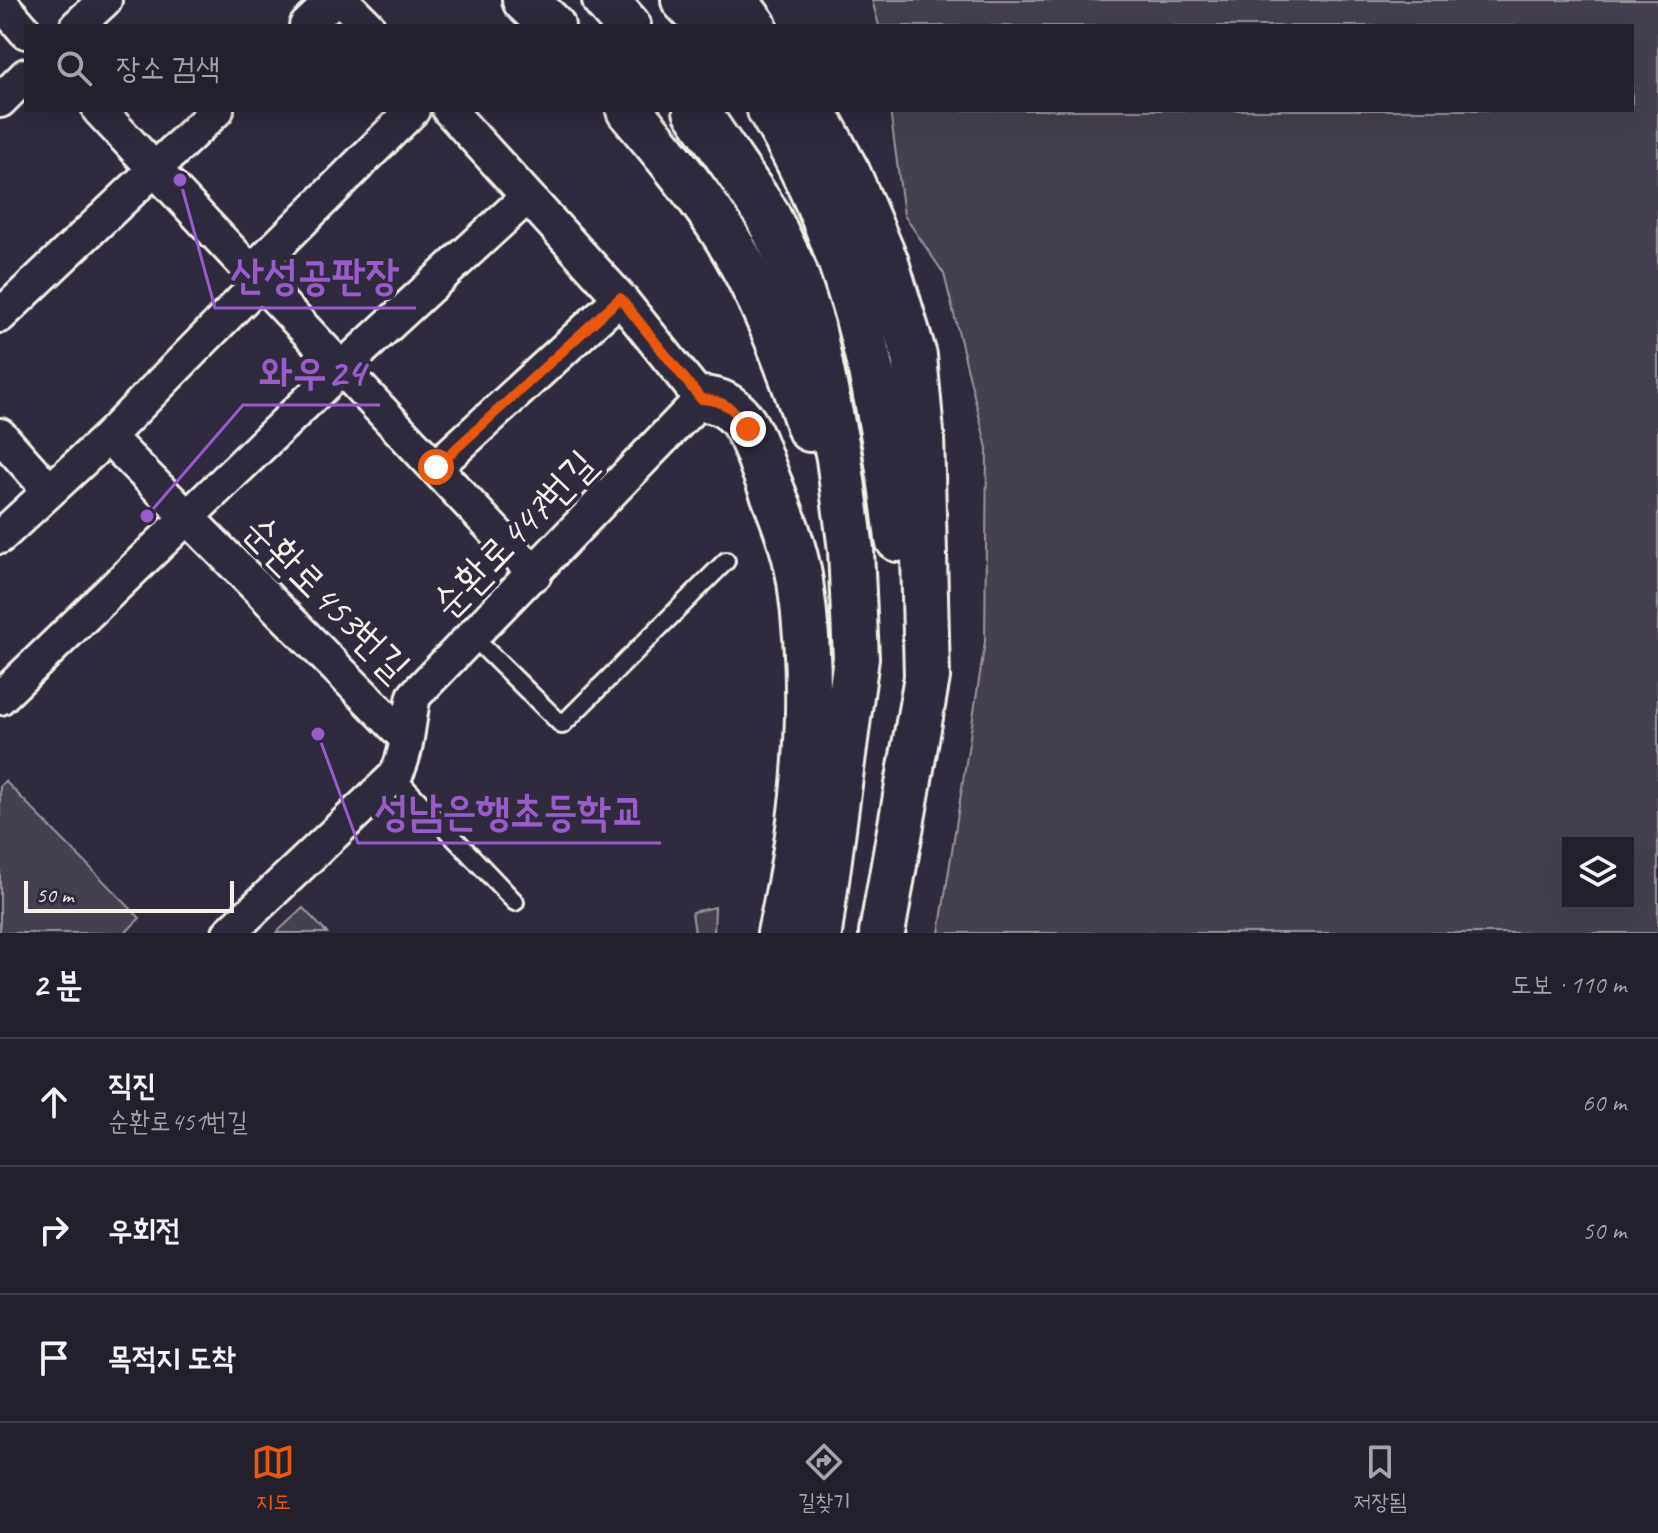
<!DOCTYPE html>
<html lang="ko">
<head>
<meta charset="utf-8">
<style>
  body { margin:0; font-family:Caveat,"Poor Story",sans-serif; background:#2b2836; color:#f1f3f6 }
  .controls { position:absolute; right:24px; bottom:24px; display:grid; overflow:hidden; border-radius:0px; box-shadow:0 8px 32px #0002 }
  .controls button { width:72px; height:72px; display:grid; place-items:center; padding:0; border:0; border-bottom:2px solid #403e4a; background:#23202e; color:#f1f3f6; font:40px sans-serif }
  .scale { position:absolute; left:24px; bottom:20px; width:210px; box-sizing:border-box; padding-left:8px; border:4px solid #f4f1e8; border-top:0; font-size:22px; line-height:28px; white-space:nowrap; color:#f4f1e8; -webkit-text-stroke:6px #2f2a3d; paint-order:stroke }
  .stop { position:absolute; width:24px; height:24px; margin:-18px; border:6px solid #ea580c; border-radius:50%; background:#fff }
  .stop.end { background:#ea580c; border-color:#fff; box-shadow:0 2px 8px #0008 }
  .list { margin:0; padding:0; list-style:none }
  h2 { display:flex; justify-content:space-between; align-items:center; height:104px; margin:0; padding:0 32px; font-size:34px }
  h2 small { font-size:26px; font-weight:400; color:#a3a3aa }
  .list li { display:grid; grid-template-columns:52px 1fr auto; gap:24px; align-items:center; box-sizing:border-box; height:128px; padding:0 32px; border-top:2px solid #403e4a }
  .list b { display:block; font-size:30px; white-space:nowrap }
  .list p { margin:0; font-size:26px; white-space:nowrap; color:#a3a3aa }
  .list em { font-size:26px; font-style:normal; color:#a3a3aa }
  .icon { flex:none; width:44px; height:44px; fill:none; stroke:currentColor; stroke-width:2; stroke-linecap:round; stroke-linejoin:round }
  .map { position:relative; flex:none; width:1658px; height:933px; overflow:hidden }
  .search { position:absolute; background:#23202e; box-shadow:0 8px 32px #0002; left:24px; right:24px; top:24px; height:88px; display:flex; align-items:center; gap:20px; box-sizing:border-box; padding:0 28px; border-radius:0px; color:#a3a3aa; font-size:30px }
  .sheet { height:488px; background:#23202e }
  nav { display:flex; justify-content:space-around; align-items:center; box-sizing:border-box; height:112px; border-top:2px solid #403e4a; background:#23202e; font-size:22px; color:#a3a3aa }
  nav a { display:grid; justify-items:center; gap:4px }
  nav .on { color:#ea580c }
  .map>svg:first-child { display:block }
</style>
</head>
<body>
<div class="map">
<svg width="1658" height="933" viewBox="0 0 1658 933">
  <rect width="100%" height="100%" fill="#2f2a3d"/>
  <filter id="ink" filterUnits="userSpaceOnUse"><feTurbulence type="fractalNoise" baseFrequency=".0125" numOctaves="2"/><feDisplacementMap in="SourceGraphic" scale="16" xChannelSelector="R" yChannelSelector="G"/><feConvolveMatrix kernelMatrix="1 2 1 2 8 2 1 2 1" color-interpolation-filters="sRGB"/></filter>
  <g filter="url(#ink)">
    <g fill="#454050" stroke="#9c989c" stroke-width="2" fill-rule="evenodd">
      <path d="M 872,0 L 1658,0 L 1658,933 L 939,933 L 985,642 L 987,448 L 944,274 L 904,215 L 890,110 L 1632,110 L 1632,26 L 879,26 ZM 1628,843 L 1628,903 L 1568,903 L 1568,843 Z"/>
      <polygon points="5,781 140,918 125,933 0,933 0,786"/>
      <polygon points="715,907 714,933 695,933 692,912"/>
      <polygon points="303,908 327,933 276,933"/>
    </g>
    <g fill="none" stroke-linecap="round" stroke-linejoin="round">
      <g stroke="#f4f1e8" stroke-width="22">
        <g id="lane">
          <polyline points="473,637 562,725 726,561"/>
          <polyline points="395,776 515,902"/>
        </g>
      </g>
      <g stroke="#f4f1e8" stroke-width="38">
        <g id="street">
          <polyline points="342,0 368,26"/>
          <polyline points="0,2 26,32"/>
          <polyline points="77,26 105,0"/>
          <polyline points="306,26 333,0"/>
          <polyline points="0,101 26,75"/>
          <polyline points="99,110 535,574"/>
          <polyline points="252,271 413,110"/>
          <polyline points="0,316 217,110"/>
          <polyline points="0,435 49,490"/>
          <polyline points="108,437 404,736"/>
          <polyline points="436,467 620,298"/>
          <polyline points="0,537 108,437 261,281"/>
          <polyline points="0,698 342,368 526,198"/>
          <path d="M 229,933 L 395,776 C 408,754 408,722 414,696 L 701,399 L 620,298 L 449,110"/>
        </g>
      </g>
      <g stroke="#f4f1e8" stroke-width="50">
        <g id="secondary">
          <polyline points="525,0 552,26"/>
          <polyline points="605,0 628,26"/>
          <polyline points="684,0 709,26"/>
          <polyline points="735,0 754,26"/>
          <path d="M 629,110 C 660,147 693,186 720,227 C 760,288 787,360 810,429"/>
          <polyline points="696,110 766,213 794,270 812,326 839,458 851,550 856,658 819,933"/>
          <path d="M 770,110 C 850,241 881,388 898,539"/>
          <polyline points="813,110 848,174 886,263 914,356 921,433 927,677 882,933"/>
          <path d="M 701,399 C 742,400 752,437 764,470 C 778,506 794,543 800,581 C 817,698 806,818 780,933"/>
        </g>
      </g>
      <use href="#lane" stroke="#2f2a3d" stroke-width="16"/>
      <use href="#street" stroke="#2f2a3d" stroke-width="32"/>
      <use href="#secondary" stroke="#2f2a3d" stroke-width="44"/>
    </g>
  </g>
  <g fill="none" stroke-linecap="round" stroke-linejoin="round" filter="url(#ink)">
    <path stroke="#ea580c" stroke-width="10" d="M 436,467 L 620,298 L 701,399 C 726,400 735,410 748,429"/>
  </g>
  <g text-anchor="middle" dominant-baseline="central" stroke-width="8" stroke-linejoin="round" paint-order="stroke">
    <g font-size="40" fill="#f4f1e8" stroke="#2f2a3d">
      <text transform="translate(514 534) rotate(-46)">순환로447번길</text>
      <text transform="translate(327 598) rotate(45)">순환로453번길</text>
    </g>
  </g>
  <path fill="none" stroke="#995dc9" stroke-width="3" d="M180 180L215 308H416M147 516L243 405H380M318 734L358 843H661"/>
  <g fill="#995dc9" stroke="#2f2a3d" stroke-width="3">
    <circle cx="180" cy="180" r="8"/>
    <circle cx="147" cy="516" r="8"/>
    <circle cx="318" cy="734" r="8"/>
  </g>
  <g font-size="42" text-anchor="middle" font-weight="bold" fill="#995dc9" stroke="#2f2a3d" stroke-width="8" stroke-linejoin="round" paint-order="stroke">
    <text x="315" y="289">산성공판장</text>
    <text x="312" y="386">와우24</text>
    <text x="510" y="825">성남은행초등학교</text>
  </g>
</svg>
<div class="controls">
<button><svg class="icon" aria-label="layers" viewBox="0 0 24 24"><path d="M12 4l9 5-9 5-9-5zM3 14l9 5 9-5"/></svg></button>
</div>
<div class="scale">50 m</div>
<div class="stop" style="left:436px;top:467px"></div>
<div class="stop end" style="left:748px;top:429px"></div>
<div class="search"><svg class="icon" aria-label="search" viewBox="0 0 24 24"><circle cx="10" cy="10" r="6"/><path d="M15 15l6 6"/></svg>장소 검색</div>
</div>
<section class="sheet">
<h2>2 분<small>도보 · 110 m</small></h2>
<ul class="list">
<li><svg class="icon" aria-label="ahead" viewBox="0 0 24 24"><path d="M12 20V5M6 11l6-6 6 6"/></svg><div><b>직진</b><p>순환로451번길</p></div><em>60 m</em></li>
<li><svg class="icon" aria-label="right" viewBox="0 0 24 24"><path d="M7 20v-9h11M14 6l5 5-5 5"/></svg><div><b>우회전</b></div><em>50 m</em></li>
<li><svg class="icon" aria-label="arrive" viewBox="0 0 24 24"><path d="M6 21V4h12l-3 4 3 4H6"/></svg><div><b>목적지 도착</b></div></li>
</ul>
</section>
<nav>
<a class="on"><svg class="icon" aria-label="map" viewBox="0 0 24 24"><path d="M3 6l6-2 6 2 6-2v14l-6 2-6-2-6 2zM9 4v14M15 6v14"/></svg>지도</a>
<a><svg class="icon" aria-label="directions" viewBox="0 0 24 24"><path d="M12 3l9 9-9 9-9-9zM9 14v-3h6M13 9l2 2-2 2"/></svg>길찾기</a>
<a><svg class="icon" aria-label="saved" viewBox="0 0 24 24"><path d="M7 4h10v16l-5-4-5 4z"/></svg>저장됨</a>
</nav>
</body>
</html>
